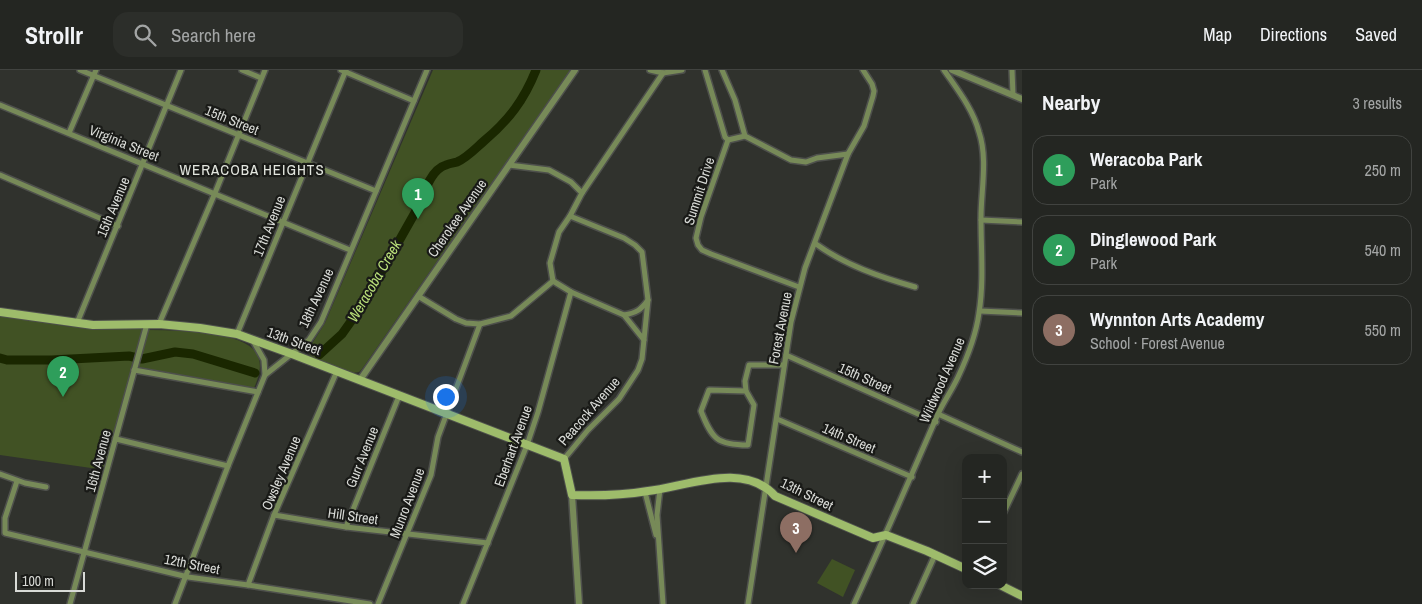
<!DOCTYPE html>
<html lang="en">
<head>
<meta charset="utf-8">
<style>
  body { margin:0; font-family:"Archivo Narrow",sans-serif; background:#2c2e2a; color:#f1f3f6 }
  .controls { position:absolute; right:15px; bottom:15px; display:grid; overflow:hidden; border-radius:10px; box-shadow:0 5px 20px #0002 }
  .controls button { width:45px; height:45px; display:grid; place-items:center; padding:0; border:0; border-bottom:1px solid #414340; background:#242622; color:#f1f3f6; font:25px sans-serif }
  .scale { position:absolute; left:15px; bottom:12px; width:70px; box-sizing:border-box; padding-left:5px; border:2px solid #d9dbd7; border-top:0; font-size:14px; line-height:18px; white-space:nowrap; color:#d9dbd7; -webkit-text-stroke:4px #191a17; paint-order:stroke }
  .you { position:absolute; left:445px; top:326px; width:18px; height:18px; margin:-12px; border:4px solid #fff; border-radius:50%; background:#1a73e8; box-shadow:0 0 0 8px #1a73e833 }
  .badge { display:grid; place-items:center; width:32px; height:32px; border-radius:50%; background:#8bbbb9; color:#fff; font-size:16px; font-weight:700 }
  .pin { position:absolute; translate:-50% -41px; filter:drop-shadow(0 1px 2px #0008) }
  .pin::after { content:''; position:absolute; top:26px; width:18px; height:15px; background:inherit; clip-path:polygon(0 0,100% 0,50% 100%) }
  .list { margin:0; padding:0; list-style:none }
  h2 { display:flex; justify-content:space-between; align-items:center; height:65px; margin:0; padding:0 20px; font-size:21px }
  h2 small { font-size:16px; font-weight:400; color:#a3a5a5 }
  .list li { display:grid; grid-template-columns:32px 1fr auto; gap:15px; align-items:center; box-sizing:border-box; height:70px; margin:0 10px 10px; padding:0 10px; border:1px solid #414340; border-radius:15px }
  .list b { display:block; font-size:19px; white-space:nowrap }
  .list p { margin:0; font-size:16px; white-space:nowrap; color:#a3a5a5 }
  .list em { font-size:16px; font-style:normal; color:#a3a5a5 }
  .icon { flex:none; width:28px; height:28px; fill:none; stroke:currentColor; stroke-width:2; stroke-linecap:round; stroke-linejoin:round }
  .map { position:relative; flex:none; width:1022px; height:534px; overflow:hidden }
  header { display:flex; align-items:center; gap:30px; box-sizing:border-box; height:70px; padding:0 25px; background:#242622; border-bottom:1px solid #414340 }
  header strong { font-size:24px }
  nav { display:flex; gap:28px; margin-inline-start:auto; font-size:18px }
  .search { width:350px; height:45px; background:#2c2e2a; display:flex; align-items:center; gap:12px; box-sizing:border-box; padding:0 18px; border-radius:15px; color:#a3a5a5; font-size:19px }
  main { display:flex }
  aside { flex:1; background:#242622 }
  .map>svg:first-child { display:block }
</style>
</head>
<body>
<header>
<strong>Strollr</strong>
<div class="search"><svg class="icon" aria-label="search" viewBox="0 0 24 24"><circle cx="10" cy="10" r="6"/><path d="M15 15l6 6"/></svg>Search here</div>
<nav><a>Map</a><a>Directions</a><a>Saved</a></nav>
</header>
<main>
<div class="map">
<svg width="1022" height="534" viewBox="0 0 1022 534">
  <rect width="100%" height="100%" fill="#30322d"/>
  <g fill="#415224">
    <polygon points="433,0 570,0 362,299 359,302 353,303 311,287 308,280 325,253"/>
    <polygon points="0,245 71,257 144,257 105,400 0,385"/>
    <path d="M 148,260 C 170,260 191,261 213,264 C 246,270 272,279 254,318 L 137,297 Z"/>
    <polygon points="832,489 855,500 843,527 817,513"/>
  </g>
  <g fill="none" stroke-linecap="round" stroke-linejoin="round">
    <g stroke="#1a2700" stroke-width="9">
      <path d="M 319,285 L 342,264 L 364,233 L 421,132 C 425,119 432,99 446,95 C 450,93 454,93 457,92 C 467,88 477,77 484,71 C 509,50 524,30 536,0"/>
      <polyline points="0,288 7,290 52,290 129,286 142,289 175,282 193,284 255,303"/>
    </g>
    <g stroke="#4e504c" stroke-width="8">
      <g id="minor">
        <polyline points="80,0 376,121"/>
        <polyline points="242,0 261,8"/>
        <polyline points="341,0 414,31"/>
        <polyline points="650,0 663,3 682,0"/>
        <polyline points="705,0 725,67 728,70"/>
        <polyline points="722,0 735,30 745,66 791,90 806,92 817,88 848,84"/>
        <polyline points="1012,0 1013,25"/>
        <polyline points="0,35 350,180"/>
        <polyline points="69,63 96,0"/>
        <polyline points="745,66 728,70 701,147 696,168 698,175 702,180 711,184 799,217"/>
        <polyline points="509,95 549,100 571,112 582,123"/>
        <polyline points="0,105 118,156"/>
        <polyline points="981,150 1022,152"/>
        <path d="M 816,174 C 845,195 880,207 915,217"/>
        <polyline points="553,211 550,193 559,162 570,146 582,123 663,3"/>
        <polyline points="553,211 571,222 624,245 644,270"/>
        <polyline points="418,226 456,249 466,253 480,254 511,246 553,211"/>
        <polyline points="980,241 1022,243"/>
        <path d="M 624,245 C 636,243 641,240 648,230"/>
        <polyline points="77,253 181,0"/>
        <polyline points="159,254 215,123 265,0"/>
        <polyline points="237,264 346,0"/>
        <polyline points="252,269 264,290 265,305"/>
        <polyline points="786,285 936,352"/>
        <polyline points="134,300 258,322"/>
        <path d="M 709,320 L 746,321 L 754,335 L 748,375 C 717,375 712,369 701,341 Z"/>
        <polyline points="746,321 745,311 749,295 784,295"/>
        <polyline points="938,344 1022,382"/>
        <polyline points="777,349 912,407"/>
        <polyline points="116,369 228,396"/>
        <polyline points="564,389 588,360 619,329 638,300 642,289 648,230 642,182 635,175 624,168 570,146"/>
        <polyline points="0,404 25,413 46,417"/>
        <polyline points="17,411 5,448 5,463 188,507 248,515 370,534"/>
        <polyline points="660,419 657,445 663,534"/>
        <polyline points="645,422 656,465"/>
        <polyline points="1003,444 1022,404"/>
        <polyline points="274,445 346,457 488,473"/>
        <polyline points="346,457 399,326"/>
        <polyline points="248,515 274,445 337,301"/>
        <polyline points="70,534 147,254"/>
        <polyline points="175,534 228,396 265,305 309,270 321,252 427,0"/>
        <polyline points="378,534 431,405 438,367 480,254"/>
        <polyline points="463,534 527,375 538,342 571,222"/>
        <polyline points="748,534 791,252 805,198 848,84 864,56 873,26 874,21 872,14 863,0"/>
        <path d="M 854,534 C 883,471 910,408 938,344 C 944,331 952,320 958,307 C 967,288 976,265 979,243 C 984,212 981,180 981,148 C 981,120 988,89 979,62 C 973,39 957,19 944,0"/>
        <polyline points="913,534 935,485"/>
      </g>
    </g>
    <g stroke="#4e504c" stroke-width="9">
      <g id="tertiary">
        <polyline points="952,0 1022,29"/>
        <polyline points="360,310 575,0"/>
        <polyline points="572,425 579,534"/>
      </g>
    </g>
    <g stroke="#4e504c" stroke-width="10">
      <g id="secondary">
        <path d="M 0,242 L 93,255 L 159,254 L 200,258 L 237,264 L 292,284 L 564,389 L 572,425 C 597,426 623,425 648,421 C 688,416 744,391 775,426 L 873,468 L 886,465 L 927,481 L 966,499"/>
        <polyline points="1000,515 1022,526"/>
      </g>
    </g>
    <use href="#minor" stroke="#778a58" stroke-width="5"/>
    <use href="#tertiary" stroke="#778a58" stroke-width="6"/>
    <use href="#secondary" stroke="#9ebc6b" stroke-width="8"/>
  </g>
  <g text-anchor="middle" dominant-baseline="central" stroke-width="4.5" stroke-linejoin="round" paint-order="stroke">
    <g font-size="14" fill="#d9dbd7" stroke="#191a17">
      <text transform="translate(232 50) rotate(22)">15th Street</text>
      <text transform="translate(124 73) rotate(22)">Virginia Street</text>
      <text transform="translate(699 121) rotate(-72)">Summit Drive</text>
      <text transform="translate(113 137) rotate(-67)">15th Avenue</text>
      <text transform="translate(457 148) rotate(-55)">Cherokee Avenue</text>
      <text transform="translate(269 156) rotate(-68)">17th Avenue</text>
      <text transform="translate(316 228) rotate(-65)">18th Avenue</text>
      <text transform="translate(780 258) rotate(-79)">Forest Avenue</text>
      <text transform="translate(294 271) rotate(20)">13th Street</text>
      <text transform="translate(865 308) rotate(24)">15th Street</text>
      <text transform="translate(942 310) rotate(-66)">Wildwood Avenue</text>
      <text transform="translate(589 341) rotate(-49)">Peacock Avenue</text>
      <text transform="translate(849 368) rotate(23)">14th Street</text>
      <text transform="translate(513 376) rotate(-70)">Eberhart Avenue</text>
      <text transform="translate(362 387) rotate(-68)">Gurr Avenue</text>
      <text transform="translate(98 391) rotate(-75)">16th Avenue</text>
      <text transform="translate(281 403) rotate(-67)">Owsley Avenue</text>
      <text transform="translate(807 424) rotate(26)">13th Street</text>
      <text transform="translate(407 433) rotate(-69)">Munro Avenue</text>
      <text transform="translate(353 446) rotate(8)">Hill Street</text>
      <text transform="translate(192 494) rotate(11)">12th Street</text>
    </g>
    <g font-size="15" letter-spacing="1" fill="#e2e5de" stroke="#191a17">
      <text x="252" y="99">WERACOBA HEIGHTS</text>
    </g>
    <g font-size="15" font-style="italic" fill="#b9df79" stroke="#191a17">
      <text transform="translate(374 211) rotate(-60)">Weracoba Creek</text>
    </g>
  </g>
</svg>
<div class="controls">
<button>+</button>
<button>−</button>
<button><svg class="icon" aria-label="layers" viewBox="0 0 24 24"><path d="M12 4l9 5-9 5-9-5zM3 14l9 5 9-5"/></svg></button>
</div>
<div class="scale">100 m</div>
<div class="you"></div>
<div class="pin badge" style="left:418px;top:149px;background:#2e9e5b">1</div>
<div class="pin badge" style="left:63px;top:327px;background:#2e9e5b">2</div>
<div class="pin badge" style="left:796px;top:483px;background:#8d6e63">3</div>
</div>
<aside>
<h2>Nearby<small>3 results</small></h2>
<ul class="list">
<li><span class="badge" style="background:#2e9e5b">1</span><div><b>Weracoba Park</b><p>Park</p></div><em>250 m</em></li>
<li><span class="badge" style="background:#2e9e5b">2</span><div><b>Dinglewood Park</b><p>Park</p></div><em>540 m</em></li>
<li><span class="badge" style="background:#8d6e63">3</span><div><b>Wynnton Arts Academy</b><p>School · Forest Avenue</p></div><em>550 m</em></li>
</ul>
</aside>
</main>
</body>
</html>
